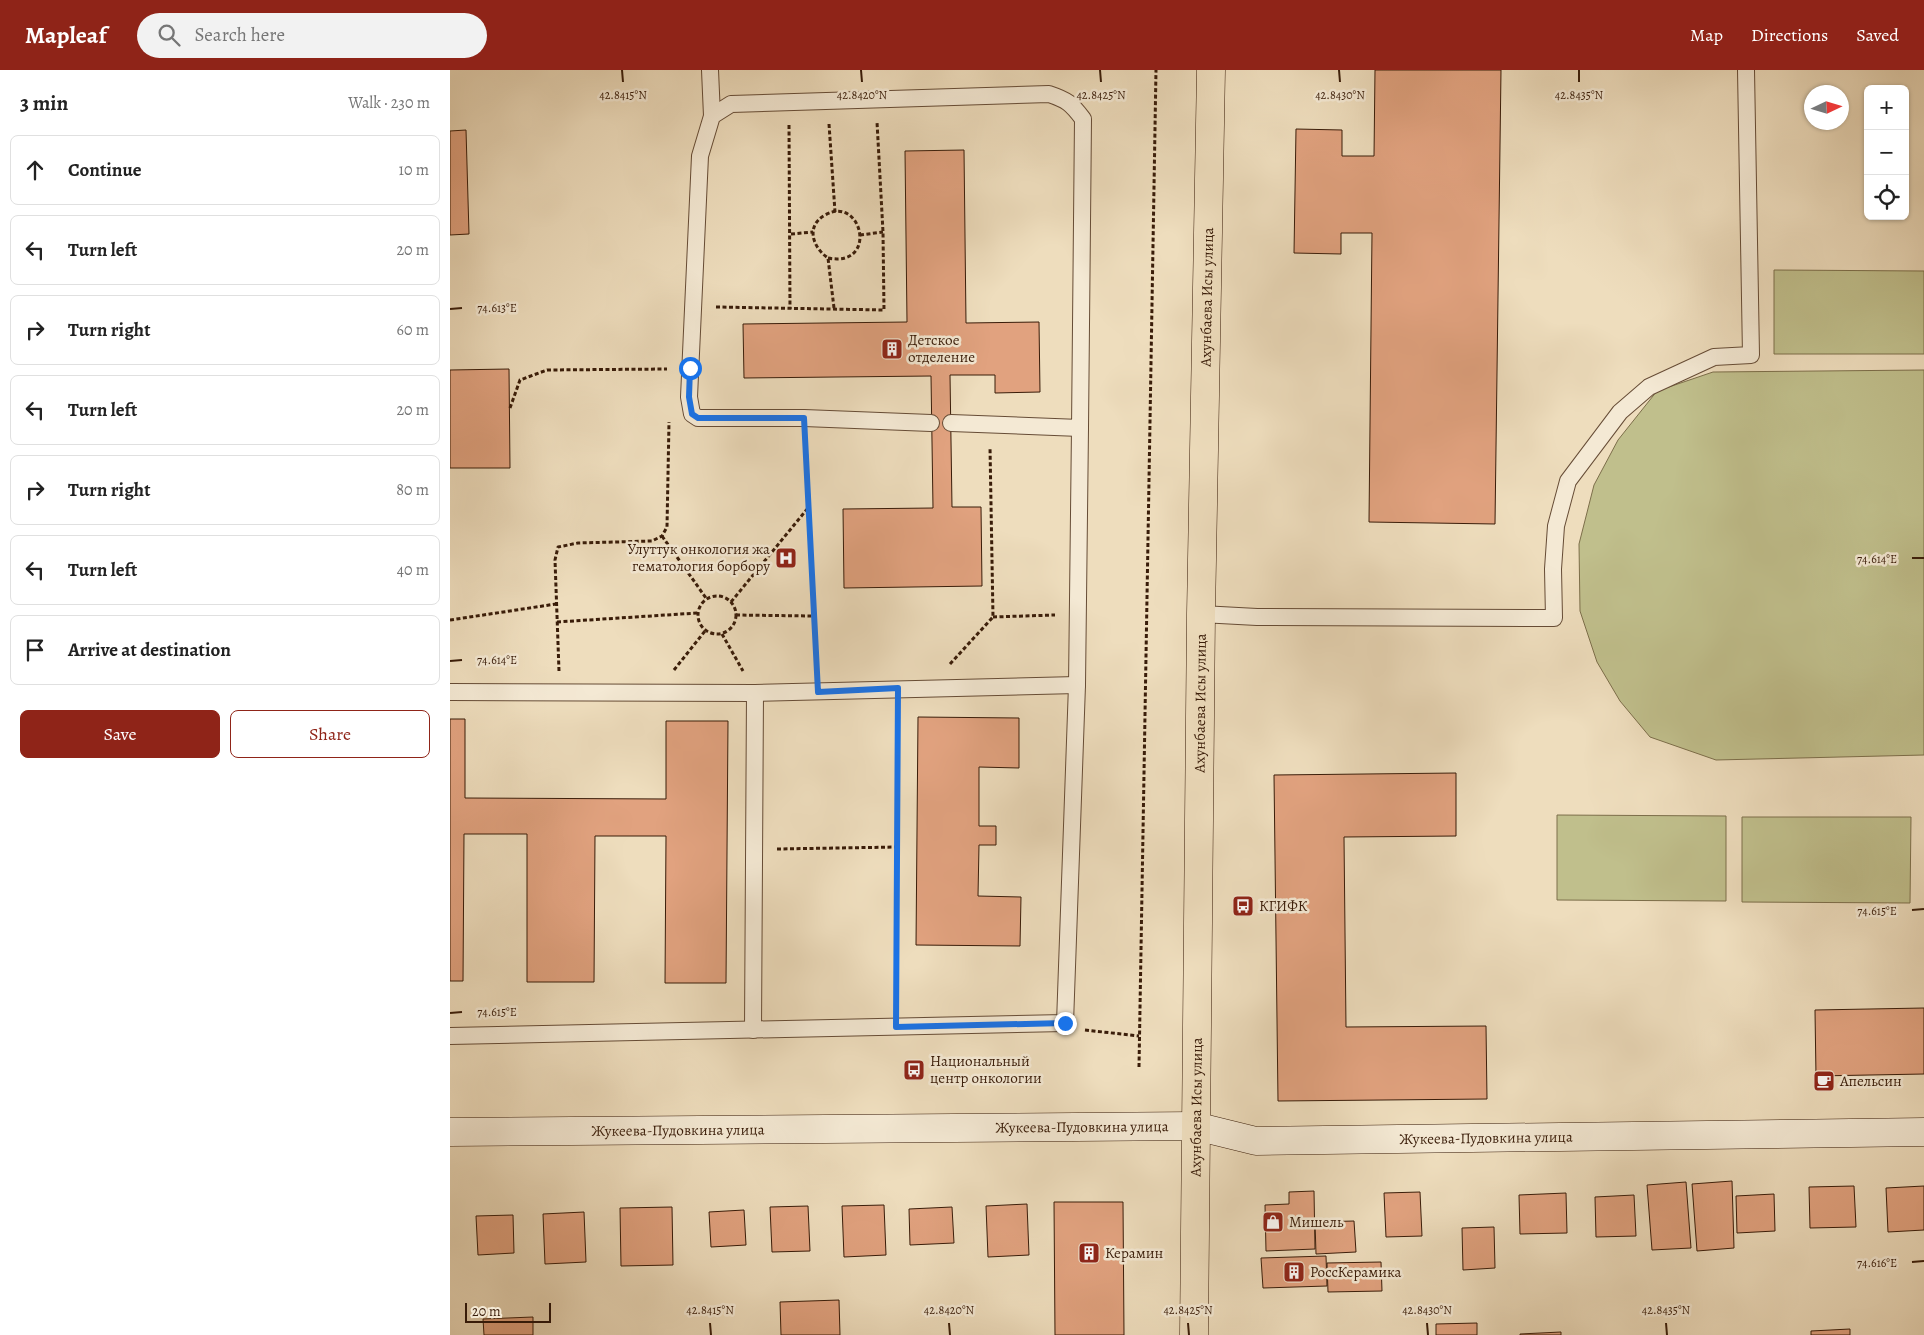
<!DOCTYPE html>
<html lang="en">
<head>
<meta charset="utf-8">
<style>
  body { margin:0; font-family:Alegreya,serif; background:#f2f2f2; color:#222 }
  .controls { position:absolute; right:15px; top:15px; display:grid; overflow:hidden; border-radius:8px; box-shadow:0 1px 4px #0004 }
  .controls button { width:45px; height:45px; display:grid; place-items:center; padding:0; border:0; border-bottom:1px solid #e0e0e0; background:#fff; color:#222; font:25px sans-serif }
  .compass { position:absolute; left:1354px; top:15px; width:45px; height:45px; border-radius:50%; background:#fff; box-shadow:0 1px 4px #0004; rotate:86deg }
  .scale { position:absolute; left:15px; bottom:12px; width:86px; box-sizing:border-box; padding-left:5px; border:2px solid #391c09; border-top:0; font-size:14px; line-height:18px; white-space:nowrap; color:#391c09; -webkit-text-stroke:4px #f4e9d4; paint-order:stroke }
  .stop { position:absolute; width:15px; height:15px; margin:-11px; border:4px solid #1a73e8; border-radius:50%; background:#fff }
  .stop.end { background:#1a73e8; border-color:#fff; box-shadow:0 1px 5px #0008 }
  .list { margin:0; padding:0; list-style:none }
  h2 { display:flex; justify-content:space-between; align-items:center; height:65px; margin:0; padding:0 20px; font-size:21px }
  h2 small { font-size:16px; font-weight:400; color:#767676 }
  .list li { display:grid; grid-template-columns:32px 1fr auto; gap:15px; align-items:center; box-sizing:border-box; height:70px; margin:0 10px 10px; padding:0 10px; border:1px solid #e0e0e0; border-radius:8px }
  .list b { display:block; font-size:19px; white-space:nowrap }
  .list em { font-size:16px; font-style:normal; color:#767676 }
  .actions { display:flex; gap:10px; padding:15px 20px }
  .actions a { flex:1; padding:11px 0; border:1px solid #8f2418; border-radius:8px; text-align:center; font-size:18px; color:#8f2418 }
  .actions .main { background:#8f2418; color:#fff }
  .icon { flex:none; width:28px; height:28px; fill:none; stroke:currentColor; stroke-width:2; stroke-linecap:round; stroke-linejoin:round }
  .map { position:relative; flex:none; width:1474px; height:1265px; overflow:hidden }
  header { display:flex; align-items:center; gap:30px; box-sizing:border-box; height:70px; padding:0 25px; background:#8f2418; color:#fff }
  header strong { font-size:24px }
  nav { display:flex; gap:28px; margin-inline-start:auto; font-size:18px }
  .search { width:350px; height:45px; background:#f2f2f2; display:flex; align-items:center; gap:12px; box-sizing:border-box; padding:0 18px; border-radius:28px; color:#767676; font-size:19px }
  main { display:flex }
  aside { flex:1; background:#fff }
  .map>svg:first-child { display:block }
</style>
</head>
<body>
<header>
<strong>Mapleaf</strong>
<div class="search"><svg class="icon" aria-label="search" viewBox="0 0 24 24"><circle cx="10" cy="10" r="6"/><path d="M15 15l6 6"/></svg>Search here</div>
<nav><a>Map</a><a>Directions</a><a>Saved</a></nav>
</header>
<main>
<aside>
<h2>3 min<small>Walk · 230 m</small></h2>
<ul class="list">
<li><svg class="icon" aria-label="ahead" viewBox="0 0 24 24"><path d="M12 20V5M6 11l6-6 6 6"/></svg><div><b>Continue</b></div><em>10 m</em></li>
<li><svg class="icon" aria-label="left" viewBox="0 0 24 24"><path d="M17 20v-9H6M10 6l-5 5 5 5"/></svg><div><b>Turn left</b></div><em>20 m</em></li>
<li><svg class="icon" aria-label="right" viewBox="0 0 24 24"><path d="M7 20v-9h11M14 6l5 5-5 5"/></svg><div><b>Turn right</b></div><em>60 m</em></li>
<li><svg class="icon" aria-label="left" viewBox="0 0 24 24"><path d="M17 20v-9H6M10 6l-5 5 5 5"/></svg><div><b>Turn left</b></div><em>20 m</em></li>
<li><svg class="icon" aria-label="right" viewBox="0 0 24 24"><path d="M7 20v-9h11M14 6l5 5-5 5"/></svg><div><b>Turn right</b></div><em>80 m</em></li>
<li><svg class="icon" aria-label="left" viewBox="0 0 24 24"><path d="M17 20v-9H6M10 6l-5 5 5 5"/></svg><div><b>Turn left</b></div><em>40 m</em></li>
<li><svg class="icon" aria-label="arrive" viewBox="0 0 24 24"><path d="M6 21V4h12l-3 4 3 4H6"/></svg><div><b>Arrive at destination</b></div></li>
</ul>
<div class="actions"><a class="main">Save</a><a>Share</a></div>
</aside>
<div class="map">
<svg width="1474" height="1265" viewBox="0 0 1474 1265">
  <rect width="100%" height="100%" fill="#eeddbd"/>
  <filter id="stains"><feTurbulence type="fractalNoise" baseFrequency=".004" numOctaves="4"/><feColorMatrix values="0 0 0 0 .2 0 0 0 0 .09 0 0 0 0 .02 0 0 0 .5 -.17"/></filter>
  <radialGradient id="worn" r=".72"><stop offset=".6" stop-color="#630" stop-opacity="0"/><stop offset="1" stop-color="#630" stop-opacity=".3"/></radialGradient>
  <g fill="#c0bf8c" stroke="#7c6e4a">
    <polygon points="1324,200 1474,201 1474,284 1324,284"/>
    <polygon points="1474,300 1474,685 1266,690 1200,667 1170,631 1147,592 1130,541 1129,474 1144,415 1168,370 1207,321 1263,302"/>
    <polygon points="1107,745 1276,746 1276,831 1107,830"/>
    <polygon points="1292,747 1461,747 1460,833 1292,832"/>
  </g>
  <g fill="#e1a27f" stroke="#391c09">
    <polygon points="925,0 1051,0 1045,454 919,452 922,163 891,163 891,184 844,183 846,59 892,60 892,86 924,86"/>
    <polygon points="16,60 19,164 0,165 0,61"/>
    <polygon points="514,80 516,253 589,252 590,322 545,323 545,305 500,305 502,437 531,437 532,516 394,518 393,439 483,438 481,306 294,308 293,254 457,252 455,81"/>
    <polygon points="59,299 60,398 0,398 0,300"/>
    <polygon points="468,647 569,648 569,698 529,697 529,756 546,756 546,775 529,775 528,826 571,827 570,876 466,875"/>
    <polygon points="0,649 15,649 15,728 216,729 216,651 278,651 276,913 215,913 216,766 145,766 144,912 77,912 77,764 14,764 13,911 0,911"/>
    <polygon points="1006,703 1006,766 894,767 896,957 1036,956 1037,1029 828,1031 824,705"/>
    <polygon points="1474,938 1474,1004 1366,1006 1365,940"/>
    <polygon points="1282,1111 1284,1178 1247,1181 1242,1114"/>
    <polygon points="1236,1112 1241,1178 1202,1180 1197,1115"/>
    <polygon points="1404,1116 1406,1157 1360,1158 1359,1117"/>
    <polygon points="1474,1116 1474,1160 1438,1162 1436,1118"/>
    <polygon points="864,1121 865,1179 816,1181 815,1135 839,1134 839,1122"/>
    <polygon points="970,1122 972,1166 936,1167 934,1123"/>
    <polygon points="1116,1123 1117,1163 1070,1164 1069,1125"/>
    <polygon points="1324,1124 1325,1161 1287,1163 1286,1126"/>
    <polygon points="1184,1125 1186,1166 1146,1167 1145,1127"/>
    <polygon points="604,1132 673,1132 674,1265 605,1265"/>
    <polygon points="577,1134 579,1185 538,1187 536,1136"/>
    <polygon points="434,1135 436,1185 394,1187 392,1136"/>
    <polygon points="358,1136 360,1181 322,1182 320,1137"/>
    <polygon points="222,1137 223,1195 171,1196 170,1138"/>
    <polygon points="502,1137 504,1173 460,1175 459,1139"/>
    <polygon points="294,1140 296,1175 261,1177 259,1142"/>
    <polygon points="134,1142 136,1192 95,1194 93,1144"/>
    <polygon points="63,1145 64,1183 28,1185 26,1146"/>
    <polygon points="904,1151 906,1182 866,1184 865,1152"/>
    <polygon points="1044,1157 1045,1198 1013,1200 1012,1158"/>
    <polygon points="876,1186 877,1216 813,1218 811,1188"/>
    <polygon points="931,1192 932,1221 878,1222 877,1193"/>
    <polygon points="389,1230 390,1265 331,1265 330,1232"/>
    <polygon points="83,1247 83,1265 34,1265 33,1249"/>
    <polygon points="1027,1253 1027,1265 986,1265 986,1254"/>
    <polygon points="1400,1259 1400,1265 1361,1265 1361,1261"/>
    <polygon points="1111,1262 1111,1265 1070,1265 1070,1264"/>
  </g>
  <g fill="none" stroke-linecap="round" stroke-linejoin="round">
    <g stroke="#664c36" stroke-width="18">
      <g id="service">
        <polyline points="260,0 262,46"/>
        <path d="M 481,353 L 354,348 L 248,348 L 242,344 L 239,327 L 250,86 L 262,46 L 281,34 L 599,24 C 617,30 621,33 633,49 L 630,358 L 501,353"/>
        <polyline points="751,544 807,547 1104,548 1103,499 1106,456 1118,411 1170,342 1199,317 1264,287 1301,285 1296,0"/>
        <polyline points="0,622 305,623 627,615"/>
        <polyline points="303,960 305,623"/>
        <polyline points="0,966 615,953 627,615 630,358"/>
      </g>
    </g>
    <g stroke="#391c09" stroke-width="29">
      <g id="secondary">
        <path id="s1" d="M 0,1062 L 745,1056 L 806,1071 L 1474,1062"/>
      </g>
    </g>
    <g stroke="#391c09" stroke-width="29">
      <g id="primary">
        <path id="s2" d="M 744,1265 L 751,544 L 761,0"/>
      </g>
    </g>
    <g stroke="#391c09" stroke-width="3" stroke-dasharray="4 2.5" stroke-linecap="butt">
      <polyline points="379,54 385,142"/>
      <polyline points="339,55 340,239"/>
      <polyline points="341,164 363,162"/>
      <polyline points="410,165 433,162"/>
      <path d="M 378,188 C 429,198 412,124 375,145 C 355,156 363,178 378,188 L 384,238"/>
      <polyline points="266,237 434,240 433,162 427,52"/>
      <polyline points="60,338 70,310 97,300 217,299"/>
      <polyline points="356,371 367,599"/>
      <polyline points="212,466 256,528"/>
      <circle cx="267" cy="545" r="19"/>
      <polyline points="281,532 358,438"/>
      <polyline points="286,545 364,546"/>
      <polyline points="543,547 605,545"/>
      <polyline points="0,550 106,534"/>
      <polyline points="107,552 247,543"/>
      <polyline points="272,564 293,601"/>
      <polyline points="500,594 543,547 540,377"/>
      <polyline points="224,600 255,561"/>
      <polyline points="109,601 105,490 108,477 128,473 202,471 212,466 217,457 219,352"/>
      <polyline points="327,779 447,777"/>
      <polyline points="446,935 448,642"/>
      <polyline points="635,960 689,966"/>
      <polyline points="689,997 706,0"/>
    </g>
    <use href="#service" stroke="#f4e9d4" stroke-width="16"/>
    <use href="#secondary" stroke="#f4e9d4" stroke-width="28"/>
    <use href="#primary" stroke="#eeddbd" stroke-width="28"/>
  </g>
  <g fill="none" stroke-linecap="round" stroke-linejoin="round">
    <polyline stroke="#1a73e8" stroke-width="6" points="240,298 239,327 242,344 248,348 354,348 368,622 448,618 446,957 615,953"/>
  </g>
  <path fill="none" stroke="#391c09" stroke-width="2" d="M 172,0 L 173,12M 411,0 L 412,12M 650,0 L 651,12M 889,0 L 890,12M 1129,0 L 1129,12M 0,239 L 12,238M 1462,488 L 1474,488M 0,591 L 12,590M 1462,840 L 1474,839M 0,943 L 12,942M 1462,1192 L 1474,1191M 260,1253 L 261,1265M 499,1253 L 500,1265M 738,1253 L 739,1265M 977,1253 L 978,1265M 1216,1253 L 1217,1265"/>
  <defs>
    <g id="building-square" transform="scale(1.125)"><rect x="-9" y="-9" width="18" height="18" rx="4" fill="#8f2418" stroke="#f4e9d4"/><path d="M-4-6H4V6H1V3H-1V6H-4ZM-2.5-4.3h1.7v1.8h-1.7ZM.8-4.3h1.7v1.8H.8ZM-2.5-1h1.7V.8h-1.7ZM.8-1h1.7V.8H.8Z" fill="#fff"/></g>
    <g id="hospital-square" transform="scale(1.125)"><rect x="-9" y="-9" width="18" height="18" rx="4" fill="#8f2418" stroke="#f4e9d4"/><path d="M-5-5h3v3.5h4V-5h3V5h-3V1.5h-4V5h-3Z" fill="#fff"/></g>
    <g id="bus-square" transform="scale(1.125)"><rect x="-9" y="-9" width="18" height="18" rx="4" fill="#8f2418" stroke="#f4e9d4"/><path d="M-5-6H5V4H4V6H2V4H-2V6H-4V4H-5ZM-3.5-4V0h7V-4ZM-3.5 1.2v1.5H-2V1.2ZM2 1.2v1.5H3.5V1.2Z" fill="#fff"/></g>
    <g id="cafe-square" transform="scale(1.125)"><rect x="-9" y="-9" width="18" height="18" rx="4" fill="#8f2418" stroke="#f4e9d4"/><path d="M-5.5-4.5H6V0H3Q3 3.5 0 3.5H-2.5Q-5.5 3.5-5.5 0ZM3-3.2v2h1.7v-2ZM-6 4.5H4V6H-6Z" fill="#fff"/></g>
    <g id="shop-square" transform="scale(1.125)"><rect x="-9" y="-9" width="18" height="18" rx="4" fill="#8f2418" stroke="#f4e9d4"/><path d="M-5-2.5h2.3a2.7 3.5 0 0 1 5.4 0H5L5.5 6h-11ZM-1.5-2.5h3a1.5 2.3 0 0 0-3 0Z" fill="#fff"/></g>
  </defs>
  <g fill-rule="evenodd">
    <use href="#building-square" x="442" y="279"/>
    <use href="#hospital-square" x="336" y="488"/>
    <use href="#bus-square" x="793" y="836"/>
    <use href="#bus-square" x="464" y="1000"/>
    <use href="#cafe-square" x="1374" y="1011"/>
    <use href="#shop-square" x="823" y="1152"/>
    <use href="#building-square" x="639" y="1183"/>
    <use href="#building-square" x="844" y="1202"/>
  </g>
  <g text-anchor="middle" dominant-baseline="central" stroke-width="5" stroke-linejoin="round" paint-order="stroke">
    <g font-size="15" fill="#391c09" stroke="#f4e9d4">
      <text stroke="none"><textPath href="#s2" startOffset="1038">Ахунбаева Исы улица</textPath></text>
      <text stroke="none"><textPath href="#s2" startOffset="632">Ахунбаева Исы улица</textPath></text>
      <text stroke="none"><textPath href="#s2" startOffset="228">Ахунбаева Исы улица</textPath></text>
      <text stroke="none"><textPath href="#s1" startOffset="632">Жукеева-Пудовкина улица</textPath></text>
      <text stroke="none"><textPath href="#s1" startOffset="228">Жукеева-Пудовкина улица</textPath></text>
      <text stroke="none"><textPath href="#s1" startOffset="1038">Жукеева-Пудовкина улица</textPath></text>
    </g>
    <g font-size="15" fill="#391c09" stroke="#f4e9d4" text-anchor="start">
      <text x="458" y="270">Детское<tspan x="458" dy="17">отделение</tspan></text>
      <text x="320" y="479" text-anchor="end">Улуттук онкология жа<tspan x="320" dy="17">гематология борбору</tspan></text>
      <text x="809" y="836">КГИФК</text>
      <text x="480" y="991">Национальный<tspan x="480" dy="17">центр онкологии</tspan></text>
      <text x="1390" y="1011">Апельсин</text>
      <text x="839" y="1152">Мишель</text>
      <text x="655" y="1183">Керамин</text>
      <text x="860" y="1202">РоссКерамика</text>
    </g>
  </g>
  <g font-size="12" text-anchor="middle" fill="#391c09" stroke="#f4e9d4" stroke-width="5" stroke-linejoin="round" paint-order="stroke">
    <text x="173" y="29">42.8415°N</text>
    <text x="412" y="29">42.8420°N</text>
    <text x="651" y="29">42.8425°N</text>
    <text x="890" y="29">42.8430°N</text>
    <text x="1129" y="29">42.8435°N</text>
    <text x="47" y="242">74.613°E</text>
    <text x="1427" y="493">74.614°E</text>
    <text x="47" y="594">74.614°E</text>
    <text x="1427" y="845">74.615°E</text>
    <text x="47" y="946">74.615°E</text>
    <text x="1427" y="1197">74.616°E</text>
    <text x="260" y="1244">42.8415°N</text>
    <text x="499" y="1244">42.8420°N</text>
    <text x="738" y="1244">42.8425°N</text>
    <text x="977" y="1244">42.8430°N</text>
    <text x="1216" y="1244">42.8435°N</text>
  </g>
  <rect width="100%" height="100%" filter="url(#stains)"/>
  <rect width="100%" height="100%" fill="url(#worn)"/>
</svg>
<div class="controls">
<button>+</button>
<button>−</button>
<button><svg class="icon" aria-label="locate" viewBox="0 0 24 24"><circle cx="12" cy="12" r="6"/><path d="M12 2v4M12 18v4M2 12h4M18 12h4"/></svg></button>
</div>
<svg class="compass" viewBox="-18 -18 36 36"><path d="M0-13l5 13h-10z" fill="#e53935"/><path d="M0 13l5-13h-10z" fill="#767676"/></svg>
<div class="scale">20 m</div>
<div class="stop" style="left:240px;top:298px"></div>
<div class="stop end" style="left:615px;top:953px"></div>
</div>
</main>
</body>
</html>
